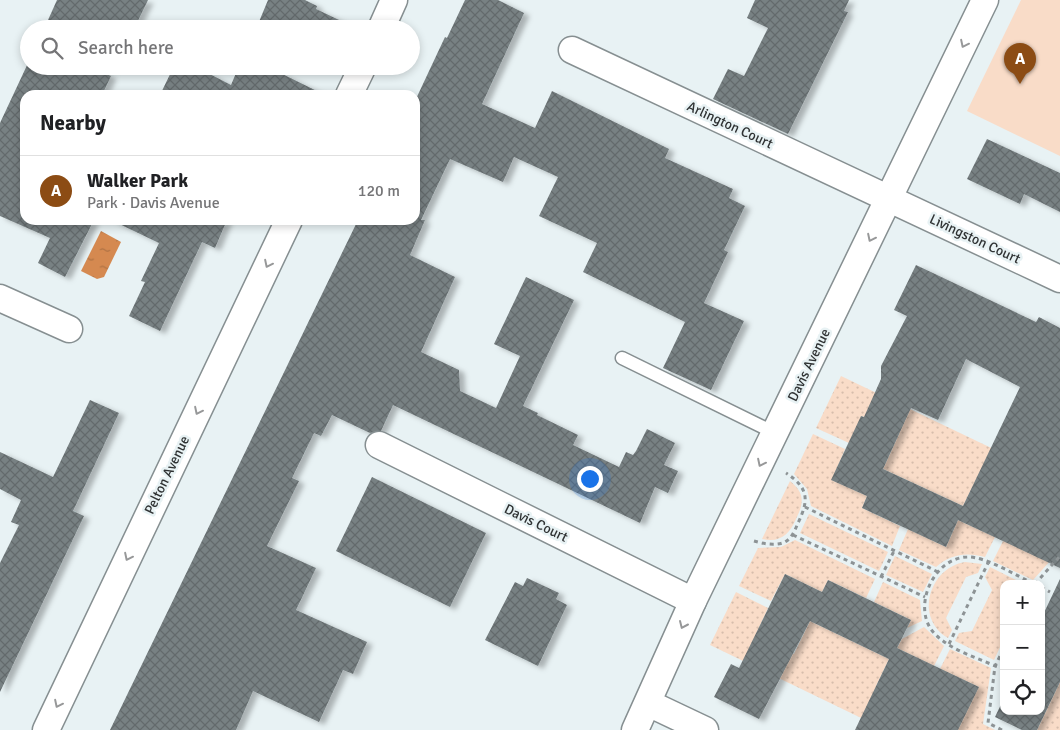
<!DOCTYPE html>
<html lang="en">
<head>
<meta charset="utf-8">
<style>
  body { margin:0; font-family:Signika,sans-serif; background:#f6f6f6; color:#202124 }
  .controls { position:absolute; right:15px; bottom:15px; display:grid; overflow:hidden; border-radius:10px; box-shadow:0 2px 8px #0003 }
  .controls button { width:45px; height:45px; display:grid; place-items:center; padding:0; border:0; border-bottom:1px solid #e0e0e0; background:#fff; color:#202124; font:25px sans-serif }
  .you { position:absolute; left:589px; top:478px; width:18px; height:18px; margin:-12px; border:4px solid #fff; border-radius:50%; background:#1a73e8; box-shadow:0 0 0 8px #1a73e833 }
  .badge { display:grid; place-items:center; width:32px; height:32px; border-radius:50%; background:#8c4c14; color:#fff; font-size:16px; font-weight:700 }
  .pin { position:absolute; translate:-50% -41px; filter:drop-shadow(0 1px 2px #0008) }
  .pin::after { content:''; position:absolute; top:26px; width:18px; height:15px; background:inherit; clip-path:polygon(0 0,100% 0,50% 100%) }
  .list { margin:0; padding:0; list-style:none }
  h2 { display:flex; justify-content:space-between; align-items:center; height:65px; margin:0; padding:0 20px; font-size:21px }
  h2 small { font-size:16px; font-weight:400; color:#757577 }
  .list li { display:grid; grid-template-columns:32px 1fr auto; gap:15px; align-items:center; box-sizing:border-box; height:70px; padding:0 20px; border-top:1px solid #e0e0e0 }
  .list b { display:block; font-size:19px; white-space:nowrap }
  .list p { margin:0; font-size:16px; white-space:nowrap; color:#757577 }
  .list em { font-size:16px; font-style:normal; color:#757577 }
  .icon { flex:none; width:28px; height:28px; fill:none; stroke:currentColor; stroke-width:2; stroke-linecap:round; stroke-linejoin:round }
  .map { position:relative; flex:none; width:1060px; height:730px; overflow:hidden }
  .search { position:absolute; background:#fff; box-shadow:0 2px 8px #0003; left:20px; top:20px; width:400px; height:55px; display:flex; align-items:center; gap:12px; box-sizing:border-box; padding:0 18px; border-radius:28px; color:#757577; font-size:19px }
  .panel { position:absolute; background:#fff; box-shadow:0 2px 8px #0003; left:20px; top:90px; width:400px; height:135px; border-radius:15px }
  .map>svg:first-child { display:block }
</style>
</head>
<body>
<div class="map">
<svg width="1060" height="730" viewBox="0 0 1060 730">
  <defs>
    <pattern id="grass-dots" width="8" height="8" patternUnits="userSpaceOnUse" patternTransform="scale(1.25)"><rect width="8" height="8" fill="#f9dcc8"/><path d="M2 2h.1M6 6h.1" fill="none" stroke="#d6bdac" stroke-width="1.8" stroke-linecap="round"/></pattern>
    <pattern id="water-ripples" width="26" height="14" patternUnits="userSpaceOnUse" patternTransform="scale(1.25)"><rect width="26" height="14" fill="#d58950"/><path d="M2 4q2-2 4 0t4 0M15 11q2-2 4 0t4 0" fill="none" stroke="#ad7143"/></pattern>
    <pattern id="building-cross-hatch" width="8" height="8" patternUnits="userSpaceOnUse" patternTransform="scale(1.25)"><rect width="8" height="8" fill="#788183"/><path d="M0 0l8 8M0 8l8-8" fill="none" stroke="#636a6c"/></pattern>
    <filter id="shadow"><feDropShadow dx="5.5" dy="3" stdDeviation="2.5" flood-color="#0004"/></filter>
  </defs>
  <rect width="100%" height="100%" fill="#e8f2f4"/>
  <g fill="url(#grass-dots)">
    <polygon points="841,376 1060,481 1060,550 1033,580 993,561 1003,541 976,480 963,506 883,469 899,434 862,416 849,443 816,428"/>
    <polygon points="813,434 845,449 832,480 867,496 862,508 900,526 892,546 811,506 807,489 794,474"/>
    <path d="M 790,481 C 805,493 804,503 796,519 C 789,535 780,543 762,539 Z"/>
    <polygon points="809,514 888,552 879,571 800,533"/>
    <path d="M 958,520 L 995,537 L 985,557 C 966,552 951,554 936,567 L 899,550 L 908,529 L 946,547 Z"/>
    <polygon points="795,540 875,579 866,598 828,580 822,592 785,574 771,601 739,586 758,548 781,547"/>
    <polygon points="895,556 932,574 923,592 886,575"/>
    <path d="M 965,562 L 982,564 L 978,573 L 966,577 L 946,618 L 952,630 L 948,638 C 914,618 929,568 965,562 Z"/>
    <polygon points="990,567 1024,584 1004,584 1004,639 994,660 955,641 959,633 972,631 992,590 985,577"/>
    <polygon points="883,582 920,600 922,621 907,628 911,620 874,602"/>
    <polygon points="736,592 768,608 755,636 794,654 810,621 889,659 876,686 979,687 940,669 950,649 991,668 983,724 995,730 886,730 710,645"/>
    <polygon points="924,627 944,646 934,666 897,648 902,639"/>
    <polygon points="1060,682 1060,730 1037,730"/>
  </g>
  <polygon fill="#f9dcc8" points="1021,0 1060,0 1060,156 967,111"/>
  <polygon fill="url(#water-ripples)" points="101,231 121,242 104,277 97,279 81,271"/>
  <g fill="url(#building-cross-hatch)" fill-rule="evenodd" filter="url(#shadow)">
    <polygon points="57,0 148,0 134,29 44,29"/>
    <polygon points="268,0 305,0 317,6 316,9 358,29 256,29"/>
    <polygon points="465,0 498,0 524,13 482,104 535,128 552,91 669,149 665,158 733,189 729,198 745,206 724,250 728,252 704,303 744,321 711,390 663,368 685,322 583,272 597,243 539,216 558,177 514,157 503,182 450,159 421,220 425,220 410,255 455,277 421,352 459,370 460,391 496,408 520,356 494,344 526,277 574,300 523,406 538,413 537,415 578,435 573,445 619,467 626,452 633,455 636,451 647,429 675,443 664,465 678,471 668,493 655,487 640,523 393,405 381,431 370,433 332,415 321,436 314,433 292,478 299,481 267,546 316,568 296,610 367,642 353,674 343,670 319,722 253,691 236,730 110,730 358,220 415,220 415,101 445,37 447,38"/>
    <polygon points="755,0 849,0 844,11 848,12 788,134 713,99 728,69 744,76 768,28 747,18"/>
    <polygon points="29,61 29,66 105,66 102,72 111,76 102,95 25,95 25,220 94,220 65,277 38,263 50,238 0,216 0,123"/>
    <polygon points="174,66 194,66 231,85 239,66 266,66 325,95 160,95"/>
    <polygon points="987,139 1060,173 1060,212 1024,194 1020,204 967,179"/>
    <polygon points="111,220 227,220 215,248 202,242 160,331 129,316 145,282 141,281 159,243"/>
    <path d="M 916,265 L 1036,322 L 1039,317 L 1060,328 L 1060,568 L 958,520 L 946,547 L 862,508 L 867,496 L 831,480 L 861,416 L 864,417 L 881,379 L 881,366 L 907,316 L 894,310 ZM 966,359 L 1020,387 L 963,506 L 883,469 L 911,408 L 938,420 Z"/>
    <polygon points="90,400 119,413 73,511 84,516 0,692 0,563 19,525 11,522 21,500 0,489 0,452 53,477"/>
    <polygon points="372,477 486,533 450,607 336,551"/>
    <polygon points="785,574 822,592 828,580 911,620 897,648 979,687 958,730 855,730 889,659 810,621 759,719 714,697 731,664 739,668"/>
    <polygon points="527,578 559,593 556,599 567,605 538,666 485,640 515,582 523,586"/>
    <polygon points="1060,579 1060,682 1037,730 1022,730 995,717 1004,698 1004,711 1041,711 1041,619"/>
  </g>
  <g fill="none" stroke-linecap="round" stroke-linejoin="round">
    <g stroke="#868f91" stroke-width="15">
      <polyline id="service" points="622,358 775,433"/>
    </g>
    <g stroke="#868f91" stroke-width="29">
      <g id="minor">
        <polyline points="381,29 394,0"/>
        <polyline points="572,50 1060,279"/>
        <polyline points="349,95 363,66"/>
        <polyline points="0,298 69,329"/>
        <polyline points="379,445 693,601"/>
        <polyline points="648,703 705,730"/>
        <polyline points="46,730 289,220"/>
        <polyline points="635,730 693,601 985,0"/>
      </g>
    </g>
    <g stroke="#8d9395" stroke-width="3" stroke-dasharray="4 4" stroke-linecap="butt">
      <polyline points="805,507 938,572"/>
      <polyline points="793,535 925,597"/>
      <path d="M 754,541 C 764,544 776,546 785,542 C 792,538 795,530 798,523 C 809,500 809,488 786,473"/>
      <polyline points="881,577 894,551"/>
      <polyline points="1035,584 1060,556"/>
      <polyline points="1041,587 1050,592"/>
      <polyline points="949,644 988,563"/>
      <path d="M 1004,670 C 982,659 953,652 936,635 C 910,611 932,558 967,557 C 985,556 1017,576 1034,584"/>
      <polyline points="1002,730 988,723 995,666 1004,648"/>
    </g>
    <use href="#service" stroke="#fff" stroke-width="12"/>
    <use href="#minor" stroke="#fff" stroke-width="26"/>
  </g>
  <defs><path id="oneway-chevron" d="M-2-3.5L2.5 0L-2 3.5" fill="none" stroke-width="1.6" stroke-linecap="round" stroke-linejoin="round" transform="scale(1.25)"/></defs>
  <g stroke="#979899">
    <use href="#oneway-chevron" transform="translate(964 44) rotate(116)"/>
    <use href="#oneway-chevron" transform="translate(871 238) rotate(116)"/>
    <use href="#oneway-chevron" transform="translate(268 264) rotate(116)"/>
    <use href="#oneway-chevron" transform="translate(198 411) rotate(116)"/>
    <use href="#oneway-chevron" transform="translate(761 463) rotate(116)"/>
    <use href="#oneway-chevron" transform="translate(128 557) rotate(116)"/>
    <use href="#oneway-chevron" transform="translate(683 625) rotate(114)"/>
    <use href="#oneway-chevron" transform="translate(58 704) rotate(116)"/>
  </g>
  <g text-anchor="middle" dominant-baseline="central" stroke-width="5" stroke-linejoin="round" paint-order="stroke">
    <g font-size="14" fill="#2f3233" stroke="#e8f2f4">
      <text transform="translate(730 125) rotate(25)">Arlington Court</text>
      <text transform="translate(975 239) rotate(25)">Livingston Court</text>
      <text transform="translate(809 365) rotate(-64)">Davis Avenue</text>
      <text transform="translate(167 475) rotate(-64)">Pelton Avenue</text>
      <text transform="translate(536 523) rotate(26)">Davis Court</text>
    </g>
  </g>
</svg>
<div class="controls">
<button>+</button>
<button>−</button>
<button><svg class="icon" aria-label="locate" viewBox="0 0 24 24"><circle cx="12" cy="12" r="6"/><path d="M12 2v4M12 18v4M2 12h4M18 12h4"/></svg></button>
</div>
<div class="you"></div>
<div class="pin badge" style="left:1020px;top:84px">A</div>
<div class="search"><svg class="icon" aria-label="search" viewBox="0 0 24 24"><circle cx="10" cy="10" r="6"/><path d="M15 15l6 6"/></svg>Search here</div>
<section class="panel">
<h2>Nearby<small></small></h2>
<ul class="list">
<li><span class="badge">A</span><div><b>Walker Park</b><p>Park · Davis Avenue</p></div><em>120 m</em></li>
</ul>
</section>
</div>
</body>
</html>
